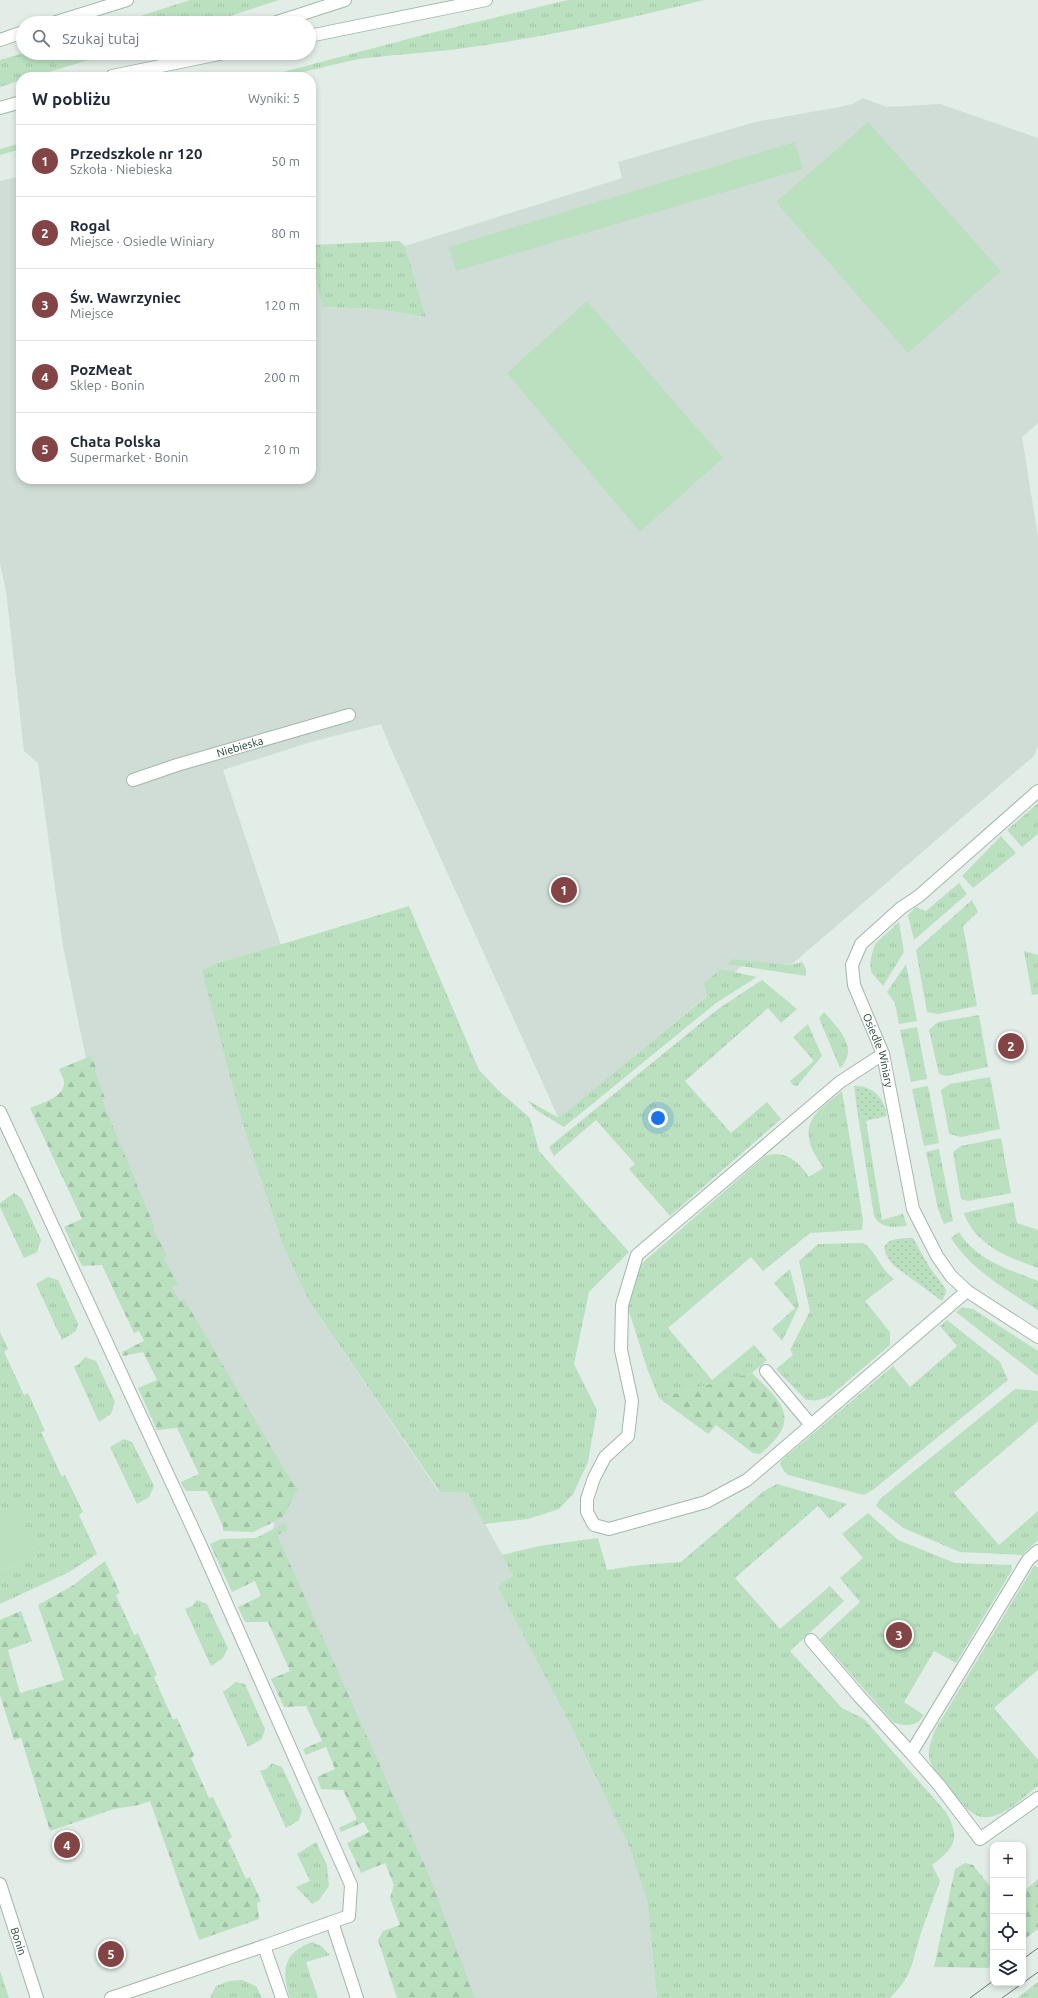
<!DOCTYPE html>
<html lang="pl">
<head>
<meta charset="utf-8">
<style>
  body { margin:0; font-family:Ubuntu,sans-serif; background:#f2f2f3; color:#1f2937 }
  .controls { position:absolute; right:12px; bottom:12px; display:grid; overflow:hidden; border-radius:8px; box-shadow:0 2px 6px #0003 }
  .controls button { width:36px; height:36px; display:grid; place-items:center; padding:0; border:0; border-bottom:1px solid #e0e1e3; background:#fff; color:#1f2937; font:20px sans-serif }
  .you { position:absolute; left:658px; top:1118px; width:14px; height:14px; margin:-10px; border:3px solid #fff; border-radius:50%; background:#1a73e8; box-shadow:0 0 0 6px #1a73e833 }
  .badge { display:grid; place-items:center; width:26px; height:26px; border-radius:50%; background:#824444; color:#fff; font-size:13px; font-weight:700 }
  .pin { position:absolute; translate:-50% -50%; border:2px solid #fff; box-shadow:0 1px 4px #0006 }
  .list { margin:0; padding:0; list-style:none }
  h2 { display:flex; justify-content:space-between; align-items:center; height:52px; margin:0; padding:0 16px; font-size:17px }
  h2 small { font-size:13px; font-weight:400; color:#747a83 }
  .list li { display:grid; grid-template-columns:26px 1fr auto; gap:12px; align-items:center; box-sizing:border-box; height:72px; padding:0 16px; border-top:1px solid #e0e1e3 }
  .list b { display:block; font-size:15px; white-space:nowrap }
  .list p { margin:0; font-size:13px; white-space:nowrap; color:#747a83 }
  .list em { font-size:13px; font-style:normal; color:#747a83 }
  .icon { flex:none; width:22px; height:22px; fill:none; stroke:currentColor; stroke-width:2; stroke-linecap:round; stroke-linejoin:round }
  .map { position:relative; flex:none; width:1038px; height:1998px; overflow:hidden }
  .search { position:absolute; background:#fff; box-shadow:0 2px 6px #0003; left:16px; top:16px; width:300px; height:44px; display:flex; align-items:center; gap:10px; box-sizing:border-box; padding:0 14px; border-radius:22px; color:#747a83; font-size:15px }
  .panel { position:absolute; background:#fff; box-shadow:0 2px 6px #0003; left:16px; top:72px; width:300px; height:412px; border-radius:16px }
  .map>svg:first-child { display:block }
</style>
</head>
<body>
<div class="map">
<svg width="1038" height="1998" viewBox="0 0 1038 1998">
  <defs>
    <pattern id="grass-tufts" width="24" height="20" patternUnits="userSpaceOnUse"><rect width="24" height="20" fill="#bae0bf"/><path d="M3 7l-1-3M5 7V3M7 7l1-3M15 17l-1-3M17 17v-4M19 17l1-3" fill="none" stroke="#a0c1a5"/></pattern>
    <pattern id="forest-firs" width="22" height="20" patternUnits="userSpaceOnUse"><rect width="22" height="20" fill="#bae0bf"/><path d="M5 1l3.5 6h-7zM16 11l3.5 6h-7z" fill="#a0c1a5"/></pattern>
    <pattern id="garden-dots" width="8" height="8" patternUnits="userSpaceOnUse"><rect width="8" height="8" fill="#bae0bf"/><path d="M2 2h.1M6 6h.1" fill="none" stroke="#a0c1a5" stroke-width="1.8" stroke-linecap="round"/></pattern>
  </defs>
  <rect width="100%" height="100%" fill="#e2ede7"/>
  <polygon fill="#d0ddd6" points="863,98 887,107 940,104 1038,138 1038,423 1022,437 1038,537 1038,746 1034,756 791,965 748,961 559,1119 391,749 381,724 311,742 223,770 281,945 213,965 309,1301 439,1492 468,1493 514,1576 497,1586 568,1720 629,1846 647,1900 657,1998 464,1998 272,1540 280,1479 168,1288 86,1059 63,946 38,763 24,751 6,591 0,564 0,181 21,176 21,479 311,479 311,255 322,307 377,309 426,317 405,246 622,178 618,162 755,122 839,107 852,104"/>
  <g fill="url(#grass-tufts)">
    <polygon points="190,0 279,0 208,23 119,23"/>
    <path d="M 568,0 L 704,0 C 623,20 542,38 458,49 C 428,53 398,54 368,58 C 333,62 299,77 264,77 L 431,33 Z"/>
    <polygon points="24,53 112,53 32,77 21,77 21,80 0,87 0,60"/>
    <polygon points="21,143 21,149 0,155 0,149"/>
    <polygon points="399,241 405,246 426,317 377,309 322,307 311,255 311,243 313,245"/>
    <polygon points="1038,803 1038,834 1022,847 1007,830"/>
    <polygon points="1001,836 1016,853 973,888 962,876"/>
    <polygon points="959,883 967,894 914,940 908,915 916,907 926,911"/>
    <polygon points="972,900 978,912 963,926 977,1006 938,1014 927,1012 916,950"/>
    <polygon points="409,906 479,1070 498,1090 530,1118 539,1151 629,1252 589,1292 574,1364 597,1410 588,1462 573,1494 559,1509 528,1519 484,1524 468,1493 440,1492 309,1301 283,1245 243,1125 202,971 212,965"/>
    <path d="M 899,922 L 904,952 L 883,986 C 880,982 875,977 872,973 C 868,966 872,950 876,943 Z"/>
    <polygon points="1024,951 1038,955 1038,994 1032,995"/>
    <polygon points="733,959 791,965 802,962 806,969 806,976 727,964"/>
    <polygon points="906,964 917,1021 899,1024 895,1003 887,992"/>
    <polygon points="721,969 757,977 716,1003 564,1127 536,1110 527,1100 559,1118 707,996 704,983"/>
    <polygon points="762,980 797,1009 781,1023 768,1008 685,1081 731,1133 767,1102 781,1119 670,1216 629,1169 635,1164 596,1120 554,1156 549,1147 718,1009"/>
    <path d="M 824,1012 C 838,1028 860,1048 840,1068 L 819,1018 Z"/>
    <polygon points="979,1015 988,1067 946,1076 939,1074 929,1030 938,1022"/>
    <polygon points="808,1024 822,1056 797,1086 793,1085 790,1081 814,1061 793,1037"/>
    <polygon points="917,1027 927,1079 911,1082 900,1030"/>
    <polygon points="990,1077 1000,1129 961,1137 949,1134 941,1090 950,1084"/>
    <polygon points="928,1086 939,1143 924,1146 912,1089"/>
    <path d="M 842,1091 L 863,1220 L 862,1230 L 810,1233 L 763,1271 L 751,1257 L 668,1328 L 712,1380 L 754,1345 L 767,1360 L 752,1373 L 659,1398 L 648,1371 L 628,1308 L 640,1265 L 765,1156 C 785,1149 799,1162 809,1177 L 823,1168 C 820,1162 815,1156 812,1149 C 800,1119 822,1108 842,1091 Z"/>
    <path d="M 858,1116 L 866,1117 L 869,1120 L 866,1121 L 882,1220 L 903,1214 L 907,1226 C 894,1227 881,1229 874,1216 Z"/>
    <polygon points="1001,1138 1011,1193 968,1201 961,1199 953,1152 961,1146"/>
    <polygon points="939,1149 953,1221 944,1224 938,1209 926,1152"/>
    <polygon points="14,1193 22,1199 41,1240 37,1252 24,1258 0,1207 0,1203"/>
    <path d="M 1013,1202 L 1017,1223 L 1038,1230 L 1038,1268 C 1009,1258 975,1245 964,1213 Z"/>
    <path d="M 959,1232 C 976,1260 1010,1270 1038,1281 L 1038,1310 C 1006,1289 972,1271 951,1238 Z"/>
    <path d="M 863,1243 C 876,1250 878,1267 894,1279 L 865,1301 L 890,1332 L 890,1345 L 831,1395 C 822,1400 815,1402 805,1399 L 776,1369 L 793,1355 L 790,1350 L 810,1311 L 799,1261 L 818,1244 Z"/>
    <polygon points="790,1269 799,1306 782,1341 772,1329 795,1308 774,1283"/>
    <polygon points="48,1277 58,1280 78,1324 76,1331 62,1340 36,1284"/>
    <polygon points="962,1307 973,1309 1038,1351 1038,1376 956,1312"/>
    <polygon points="947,1320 1000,1362 1008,1380 874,1489 864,1495 788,1475 784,1471 780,1464 781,1461 893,1366 910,1387 957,1346 940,1326"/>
    <polygon points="0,1332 8,1349 4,1352 24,1395 28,1393 45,1431 41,1432 62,1477 65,1475 83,1512 79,1515 97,1554 69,1572 0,1604 0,1570 36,1557 19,1510 0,1516"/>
    <polygon points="85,1357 96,1361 115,1402 111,1414 99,1422 74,1367 80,1363"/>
    <polygon points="1015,1389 1038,1391 1038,1423 1037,1422 954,1493 999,1545 1038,1511 1038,1540 1022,1555 960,1552 903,1528 876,1506 880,1499"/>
    <polygon points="124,1439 132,1442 154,1486 149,1497 137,1504 110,1447"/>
    <path d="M 777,1484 L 847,1504 L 829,1519 L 818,1506 L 735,1578 L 780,1629 L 830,1586 L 844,1601 L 790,1651 L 842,1708 L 864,1719 L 946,1812 C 961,1839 955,1847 932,1865 L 940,1881 C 934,1897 928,1913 922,1930 C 911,1961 916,1972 890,1998 L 657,1998 L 647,1900 L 629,1846 L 568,1720 L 497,1586 L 513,1576 L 502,1555 L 539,1546 L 598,1538 L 607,1570 L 640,1565 L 681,1562 L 764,1491 Z"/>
    <path d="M 868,1513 L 898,1540 L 955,1563 L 1011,1565 L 1012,1570 L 956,1663 L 934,1651 L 904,1702 L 924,1715 C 917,1727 905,1727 893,1722 L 820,1639 L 860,1602 L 840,1578 L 863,1558 L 842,1534 Z"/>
    <path d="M 1034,1566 L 1038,1567 L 1038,1670 L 994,1708 L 1038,1760 L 1038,1786 C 1023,1797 1003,1819 982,1817 C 967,1816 931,1772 929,1757 C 928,1747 932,1739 935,1730 Z"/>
    <polygon points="197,1600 207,1604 228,1648 223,1658 211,1666 185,1609 192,1606"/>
    <polygon points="236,1682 245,1684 265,1729 262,1739 248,1747 223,1692"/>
    <polygon points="272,1763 282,1767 302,1810 299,1820 286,1828 260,1771 266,1769"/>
    <polygon points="316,1842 327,1865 329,1886 319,1900 312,1904 296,1887 310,1881 297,1854"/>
    <path d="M 312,1942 L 321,1946 L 330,1955 L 306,1962 L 318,1998 L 290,1998 C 281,1970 283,1953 312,1942 Z"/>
    <polygon points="0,1971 9,1998 0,1998"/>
    <polygon points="242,1980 256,1986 262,1998 210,1998 216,1986 230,1981"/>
    <polygon points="1038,1982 1038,1998 1017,1998"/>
  </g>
  <g fill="url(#forest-firs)">
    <path d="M 91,1056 L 97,1070 L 95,1071 L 105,1098 L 102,1100 L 154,1226 L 154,1231 L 167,1256 L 164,1258 L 178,1284 L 172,1288 L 180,1301 L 184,1299 L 290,1479 L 298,1489 L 282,1518 L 253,1532 L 223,1531 L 223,1526 L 207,1491 L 186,1491 L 181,1482 L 199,1474 L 177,1428 L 157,1430 L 138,1388 L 157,1380 L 143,1352 L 123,1356 L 122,1352 L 144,1341 L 139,1331 L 134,1333 L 102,1265 L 82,1266 L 64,1227 L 82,1219 L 30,1108 C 41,1103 65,1097 64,1082 C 64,1078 61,1073 59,1069 Z"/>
    <path d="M 752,1373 C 784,1404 802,1420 760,1454 L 753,1453 L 716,1425 L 708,1434 L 659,1398 Z"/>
    <polygon points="285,1523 288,1530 277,1535 429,1875 475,1998 397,1998 378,1940 383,1931 400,1925 390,1898 394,1885 385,1863 361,1873 347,1843 369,1832 364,1822 341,1832 339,1828 357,1819 343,1790 321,1789 317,1777 335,1769 326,1747 306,1755 303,1749 322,1741 306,1706 284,1707 271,1679 290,1671 268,1622 245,1622 238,1607 261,1596 255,1581 232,1592 210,1544 221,1539 256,1538"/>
    <polygon points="105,1561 120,1593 116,1595 134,1635 138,1633 157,1675 154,1677 173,1720 177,1718 194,1755 191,1758 209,1798 213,1797 232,1837 228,1840 246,1879 250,1877 261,1901 257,1903 259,1919 199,1940 150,1801 139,1805 114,1809 50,1831 21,1738 14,1740 0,1695 0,1620 21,1611 32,1641 8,1650 20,1693 64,1680 38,1605 72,1586"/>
    <polygon points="965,1863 973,1865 993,1890 993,1964 988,1968 934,1967 955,1869"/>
    <polygon points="1038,1879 1038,1929 1023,1940 1023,1892"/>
  </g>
  <g fill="#bae0bf">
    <polygon points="868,122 1001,271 908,353 776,202"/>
    <polygon points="795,142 803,169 456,271 449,247"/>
    <polygon points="587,301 723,458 640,532 507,373"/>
    <polygon points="19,1509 36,1557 0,1570 0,1516"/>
  </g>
  <g fill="url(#garden-dots)">
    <path d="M 854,1086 C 872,1085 885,1098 887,1116 L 869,1120 L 866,1117 L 858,1116 Z"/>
    <path d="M 913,1238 L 930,1268 L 945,1288 L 946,1293 L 942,1301 L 893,1265 L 888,1258 L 884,1248 C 888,1237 902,1239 913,1238 Z"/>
  </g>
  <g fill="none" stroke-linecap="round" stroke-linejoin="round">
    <g stroke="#a4b6ad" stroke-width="14">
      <g id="service">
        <polyline points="883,1054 840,1082 637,1255 622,1305 621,1350 632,1401 628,1436 605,1457 594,1478 587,1499 587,1512 594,1525 609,1529 706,1502 747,1480 967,1291"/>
        <polyline points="0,1112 200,1544 351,1885 349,1916 264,1946"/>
        <polyline points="766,1371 811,1425"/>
        <polyline points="1038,1551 1028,1560 911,1753 939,1785 980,1839 1038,1798"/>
        <polyline points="811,1640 859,1696 911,1753"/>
        <polyline points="332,1922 357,1998"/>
        <polyline points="111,1998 264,1946 282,1998"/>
      </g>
    </g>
    <g stroke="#a4b6ad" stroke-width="14">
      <g id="minor">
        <path id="s1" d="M 133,780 L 177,765 L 349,715"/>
        <path id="s2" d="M 1038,791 L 919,896 L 901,908 L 861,944 L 852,965 L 854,985 L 883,1054 L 913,1209 L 937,1256 L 951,1276 L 967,1291 L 1038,1337"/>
        <path id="s3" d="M 0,1884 L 37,1998"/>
      </g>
    </g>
    <g stroke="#a0baad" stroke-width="14">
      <g id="secondary">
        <polyline points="53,23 127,0"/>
        <polyline points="274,23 345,0"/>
        <polyline points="309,36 486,0"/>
        <polyline points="0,40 23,32"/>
        <polyline points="112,76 224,53"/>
        <polyline points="0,108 21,102"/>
      </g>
    </g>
    <use href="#service" stroke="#fff" stroke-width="12"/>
    <use href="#minor" stroke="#fff" stroke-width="12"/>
    <use href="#secondary" stroke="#fff" stroke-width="12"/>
    <g stroke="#5c7b6e" stroke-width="1">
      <polyline points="1023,1959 1038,1948"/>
      <polyline points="1023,1983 1038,1972"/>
      <polyline points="970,1998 993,1981"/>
      <polyline points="1002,1998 1023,1983"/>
    </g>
  </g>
  <g text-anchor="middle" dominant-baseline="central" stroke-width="4" stroke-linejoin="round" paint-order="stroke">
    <g font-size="11" fill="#214033" stroke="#f3faf6">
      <text stroke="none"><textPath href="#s1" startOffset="112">Niebieska</textPath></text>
      <text stroke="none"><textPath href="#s2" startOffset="347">Osiedle Winiary</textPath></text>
      <text stroke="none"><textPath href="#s3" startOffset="60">Bonin</textPath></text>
    </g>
  </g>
</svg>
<div class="controls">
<button>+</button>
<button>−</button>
<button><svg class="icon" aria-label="locate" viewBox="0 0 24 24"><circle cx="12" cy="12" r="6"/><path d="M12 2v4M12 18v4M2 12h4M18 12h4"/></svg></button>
<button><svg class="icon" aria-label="layers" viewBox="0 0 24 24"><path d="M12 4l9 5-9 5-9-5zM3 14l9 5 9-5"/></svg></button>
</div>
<div class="you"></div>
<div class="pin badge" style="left:564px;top:890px">1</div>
<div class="pin badge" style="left:1011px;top:1046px">2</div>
<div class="pin badge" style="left:899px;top:1635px">3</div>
<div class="pin badge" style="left:67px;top:1845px">4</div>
<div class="pin badge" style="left:111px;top:1954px">5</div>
<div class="search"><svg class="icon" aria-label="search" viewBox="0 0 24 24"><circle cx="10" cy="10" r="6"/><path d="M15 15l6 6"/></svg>Szukaj tutaj</div>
<section class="panel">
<h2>W pobliżu<small>Wyniki: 5</small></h2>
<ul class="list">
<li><span class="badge">1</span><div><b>Przedszkole nr 120</b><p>Szkoła · Niebieska</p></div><em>50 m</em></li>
<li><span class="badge">2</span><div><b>Rogal</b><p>Miejsce · Osiedle Winiary</p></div><em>80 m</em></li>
<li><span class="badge">3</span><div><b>Św. Wawrzyniec</b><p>Miejsce</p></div><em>120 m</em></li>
<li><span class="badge">4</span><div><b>PozMeat</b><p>Sklep · Bonin</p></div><em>200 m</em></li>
<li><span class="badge">5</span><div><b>Chata Polska</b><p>Supermarket · Bonin</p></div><em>210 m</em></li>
</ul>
</section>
</div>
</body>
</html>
